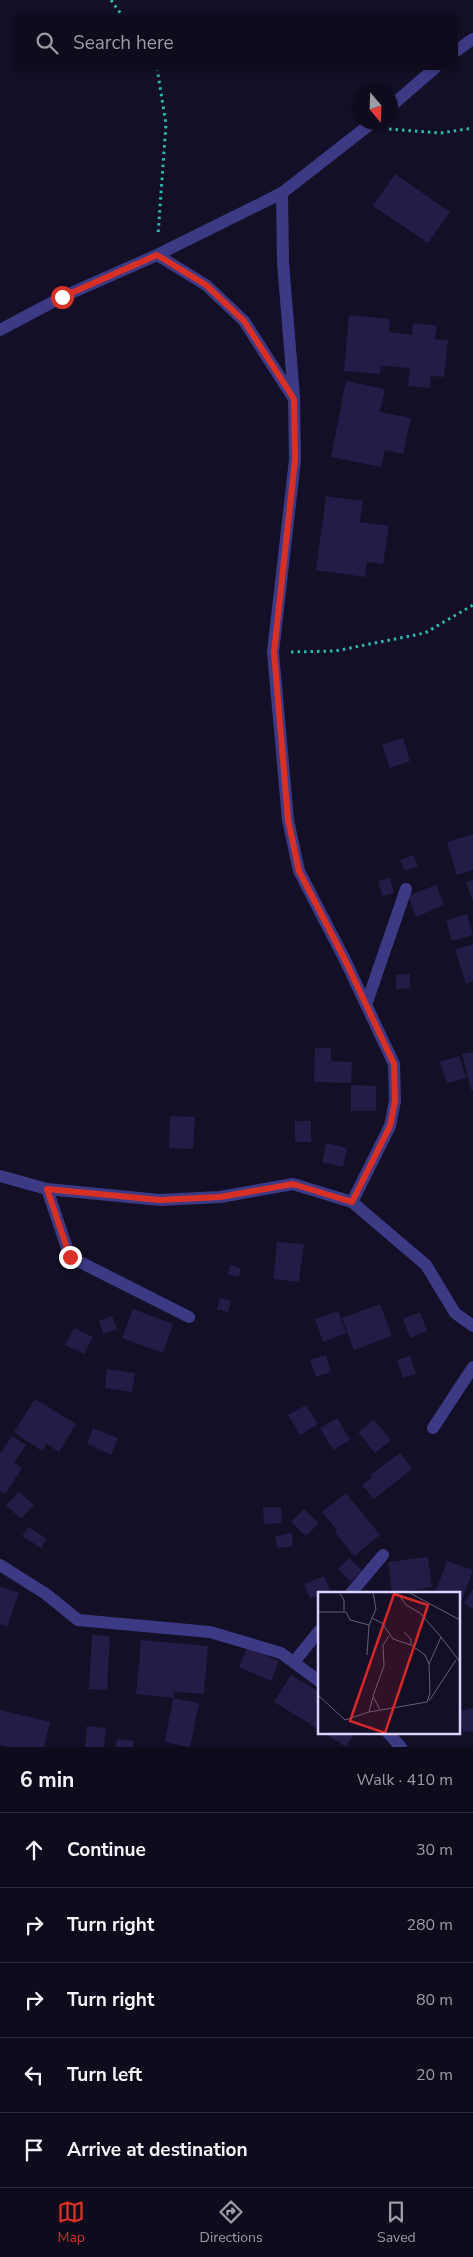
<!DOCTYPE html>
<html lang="en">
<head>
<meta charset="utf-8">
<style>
  body { margin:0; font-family:"Nunito Sans",sans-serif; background:#1c1929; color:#f1f3f6 }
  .compass { position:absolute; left:353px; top:85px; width:45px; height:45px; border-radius:50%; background:#0e0b1c; box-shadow:0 1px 4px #0004; rotate:161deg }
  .stop { position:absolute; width:15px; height:15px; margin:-11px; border:4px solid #d93025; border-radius:50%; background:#fff }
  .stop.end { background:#d93025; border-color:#fff; box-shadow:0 1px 5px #0008 }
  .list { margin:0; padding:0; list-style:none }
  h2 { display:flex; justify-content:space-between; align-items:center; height:65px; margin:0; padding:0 20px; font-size:21px }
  h2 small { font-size:16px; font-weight:400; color:#9b9ba3 }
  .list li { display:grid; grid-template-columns:32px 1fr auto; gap:15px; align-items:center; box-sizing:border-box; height:75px; padding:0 20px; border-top:1px solid #2e2b3b }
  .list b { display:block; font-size:19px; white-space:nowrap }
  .list em { font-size:16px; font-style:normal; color:#9b9ba3 }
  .icon { flex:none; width:28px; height:28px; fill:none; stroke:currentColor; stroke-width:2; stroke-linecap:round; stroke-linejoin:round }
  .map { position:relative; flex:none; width:473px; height:1747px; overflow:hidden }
  .search { position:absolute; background:#0e0b1c; box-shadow:0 1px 4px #0004; left:15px; right:15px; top:15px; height:55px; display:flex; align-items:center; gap:12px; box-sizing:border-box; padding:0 18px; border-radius:5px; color:#9b9ba3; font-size:19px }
  .sheet { height:440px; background:#0e0b1c }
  nav { display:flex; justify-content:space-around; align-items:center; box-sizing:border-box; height:70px; border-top:1px solid #2e2b3b; background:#0e0b1c; font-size:14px; color:#9b9ba3 }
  nav a { display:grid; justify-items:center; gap:2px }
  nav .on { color:#d93025 }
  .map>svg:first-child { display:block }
</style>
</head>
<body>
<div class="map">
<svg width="473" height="1747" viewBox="0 0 473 1747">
  <rect width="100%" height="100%" fill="#130f26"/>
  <g fill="#241b47">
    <polygon points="395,174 450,212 428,243 373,206"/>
    <polygon points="349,315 390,319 389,332 412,335 413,323 437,326 435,339 448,340 444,377 431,376 430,388 408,386 410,368 381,366 380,374 344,371"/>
    <polygon points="346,381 385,389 380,412 411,418 403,454 385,450 381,467 331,457"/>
    <polygon points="326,496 363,501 360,522 389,526 383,564 367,562 365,577 316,570"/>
    <polygon points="403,738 410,761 390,768 382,745"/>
    <polygon points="473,834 473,870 457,875 447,842"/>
    <polygon points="413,855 418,866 405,871 400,860"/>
    <polygon points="390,878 394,893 382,896 378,881"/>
    <polygon points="473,880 473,902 466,882"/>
    <polygon points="436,885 444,905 416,917 408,896"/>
    <polygon points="467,914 473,935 452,941 446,921"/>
    <polygon points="473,944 473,981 466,984 455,950"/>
    <polygon points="410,974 410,988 396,989 396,975"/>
    <polygon points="315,1048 331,1048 331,1061 352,1062 351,1083 314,1082"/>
    <polygon points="473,1052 473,1090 471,1090 462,1054"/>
    <polygon points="459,1056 466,1078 447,1083 440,1062"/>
    <polygon points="351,1085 376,1086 376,1111 351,1111"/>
    <polygon points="170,1116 195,1117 193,1149 169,1148"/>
    <rect x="295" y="1121" width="16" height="21"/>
    <polygon points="326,1143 347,1148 343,1167 322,1162"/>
    <polygon points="277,1242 304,1244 299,1282 273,1279"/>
    <polygon points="230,1265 241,1268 239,1277 228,1274"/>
    <polygon points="220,1298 231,1301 228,1312 217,1309"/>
    <polygon points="380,1304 392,1336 354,1350 342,1318"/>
    <polygon points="133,1309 173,1324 163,1353 122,1338"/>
    <polygon points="338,1311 346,1333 323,1342 315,1319"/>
    <polygon points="420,1312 427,1331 410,1338 403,1319"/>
    <polygon points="112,1316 117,1329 103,1334 99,1321"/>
    <polygon points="74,1328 93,1337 84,1354 65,1345"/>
    <polygon points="326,1355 331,1372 316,1377 310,1360"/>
    <polygon points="410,1356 416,1374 403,1378 397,1360"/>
    <polygon points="107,1369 135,1373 132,1392 105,1388"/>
    <polygon points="35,1399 76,1424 59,1452 47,1444 42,1451 14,1432"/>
    <polygon points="306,1405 318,1424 300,1435 288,1415"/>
    <polygon points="337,1418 350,1440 333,1450 320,1428"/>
    <polygon points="374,1420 391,1440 375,1453 358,1432"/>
    <polygon points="93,1428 118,1438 111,1455 87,1444"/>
    <polygon points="12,1436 26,1445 14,1463 22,1468 5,1494 0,1491 0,1454"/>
    <polygon points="400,1453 412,1469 374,1499 362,1485 372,1477 370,1475"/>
    <polygon points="19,1492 34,1505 21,1519 6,1505"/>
    <polygon points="346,1493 380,1535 354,1556 335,1532 337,1530 322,1512"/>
    <polygon points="263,1507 281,1507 282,1523 264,1524"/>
    <polygon points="304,1509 319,1523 306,1536 291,1522"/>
    <polygon points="29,1527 47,1539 41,1548 22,1536"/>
    <polygon points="292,1533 293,1546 277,1548 275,1536"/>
    <polygon points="428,1557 432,1587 392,1593 388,1562"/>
    <polygon points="349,1558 362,1570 351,1582 338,1569"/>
    <polygon points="447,1561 473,1570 459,1608 459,1593 435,1593"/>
    <polygon points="324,1576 330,1590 310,1599 304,1584"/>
    <polygon points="0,1586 19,1593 7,1627 0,1624"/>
    <polygon points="473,1589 473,1609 464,1603"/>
    <polygon points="92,1635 110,1636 107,1690 89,1689"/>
    <polygon points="141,1640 208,1646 204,1694 174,1692 174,1698 136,1694"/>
    <polygon points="247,1648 279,1661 271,1681 239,1667"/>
    <polygon points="291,1675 319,1692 319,1710 310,1724 274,1702"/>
    <polygon points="173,1698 199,1703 190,1747 165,1742"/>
    <polygon points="473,1708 473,1731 463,1732 459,1711"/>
    <polygon points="0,1710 50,1722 44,1747 8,1747 0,1745"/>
    <polygon points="319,1711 319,1730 310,1725"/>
    <polygon points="87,1726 106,1728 104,1747 85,1747"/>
    <polygon points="324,1733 355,1733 346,1747"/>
    <polygon points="117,1739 134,1741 133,1747 116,1747"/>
  </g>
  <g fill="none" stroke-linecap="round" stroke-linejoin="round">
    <g stroke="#2fb8b0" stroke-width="3" stroke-dasharray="2.5 4" stroke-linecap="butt">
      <polyline points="111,0 124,18"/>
      <polyline points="157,68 166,124 158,235"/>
      <polyline points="389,129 441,133 473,128"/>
      <polyline points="291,652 335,651 425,633 473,605"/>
    </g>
    <g stroke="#3d3a85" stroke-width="12">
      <polyline points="456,51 473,39"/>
      <polyline points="390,107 435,68"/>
      <polyline points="157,255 206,285 244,321 294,399 295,460 273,652 288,820 299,871 345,960 394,1064 395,1101 390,1126 352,1202"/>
      <polyline points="0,330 62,297 157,255 282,193"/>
      <polyline points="294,397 283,263 282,193 373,122"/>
      <polyline points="366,1005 406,889"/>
      <polyline points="0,1176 47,1189 160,1200 220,1197 293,1184 352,1202 426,1265 455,1313 473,1326"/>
      <polyline points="47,1189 70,1257 189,1317"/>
      <polyline points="433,1428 473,1367"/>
      <polyline points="0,1565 46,1594 78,1620 210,1632 281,1653 319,1681"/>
      <polyline points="351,1593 383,1555"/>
      <polyline points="294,1662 319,1631"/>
      <polyline points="388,1733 401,1747"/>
    </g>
  </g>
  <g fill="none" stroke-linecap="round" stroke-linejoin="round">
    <polyline stroke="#d93025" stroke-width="6" points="62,297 157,255 206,285 244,321 294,399 295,460 274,652 288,820 299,871 345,960 394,1064 395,1101 390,1126 352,1202 293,1184 220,1197 160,1200 47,1189 70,1257"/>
  </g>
  <g transform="translate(318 1592)">
    <rect width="142" height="142" fill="#130f26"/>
    <path fill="none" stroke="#625e7d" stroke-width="1" d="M 79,0 L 88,13 L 102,21 L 123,45M 90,0 L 142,28M 22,2 L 26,8 L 26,19M 0,20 L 28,20 L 32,28 L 51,33 L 58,17 L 55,0M 54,26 L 64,31 L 75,47 L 93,53 L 107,63 L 111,72 L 123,45 L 142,70M 86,40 L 93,47 L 93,53M 49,63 L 51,33M 0,103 L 27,128 L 51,120 L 55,105M 111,109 L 138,68M 62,118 L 55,104 L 66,74 L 65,53 L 71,44M 51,120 L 109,110 L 112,101 L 111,72"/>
    <path fill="#d62828" fill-opacity="0.15" stroke="#d62828" stroke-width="2.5" d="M 76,2 L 110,13 L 67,141 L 32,129 Z"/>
    <rect width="142" height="142" fill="none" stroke="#d9d4ff" stroke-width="2.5"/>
  </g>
</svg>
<svg class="compass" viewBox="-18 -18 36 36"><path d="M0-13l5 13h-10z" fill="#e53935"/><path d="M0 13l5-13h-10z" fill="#9b9ba3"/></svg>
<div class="stop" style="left:62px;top:297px"></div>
<div class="stop end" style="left:70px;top:1257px"></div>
<div class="search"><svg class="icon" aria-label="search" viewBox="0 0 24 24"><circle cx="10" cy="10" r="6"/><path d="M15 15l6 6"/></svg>Search here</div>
</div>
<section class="sheet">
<h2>6 min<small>Walk · 410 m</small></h2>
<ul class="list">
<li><svg class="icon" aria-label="ahead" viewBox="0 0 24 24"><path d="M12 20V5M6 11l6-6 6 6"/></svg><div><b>Continue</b></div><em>30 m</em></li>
<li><svg class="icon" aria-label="right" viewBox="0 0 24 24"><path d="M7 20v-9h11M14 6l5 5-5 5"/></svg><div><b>Turn right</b></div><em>280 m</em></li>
<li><svg class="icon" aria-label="right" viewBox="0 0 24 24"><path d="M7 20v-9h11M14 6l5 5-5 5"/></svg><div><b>Turn right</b></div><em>80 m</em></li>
<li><svg class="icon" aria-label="left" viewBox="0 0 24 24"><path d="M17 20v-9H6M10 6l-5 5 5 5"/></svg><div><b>Turn left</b></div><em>20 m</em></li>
<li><svg class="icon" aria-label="arrive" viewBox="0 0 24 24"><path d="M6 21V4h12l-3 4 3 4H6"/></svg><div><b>Arrive at destination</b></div></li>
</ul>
</section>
<nav>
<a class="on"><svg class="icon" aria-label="map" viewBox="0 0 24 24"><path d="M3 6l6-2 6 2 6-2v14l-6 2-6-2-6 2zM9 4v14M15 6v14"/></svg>Map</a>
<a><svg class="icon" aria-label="directions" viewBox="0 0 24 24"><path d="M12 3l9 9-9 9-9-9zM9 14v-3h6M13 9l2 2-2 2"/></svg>Directions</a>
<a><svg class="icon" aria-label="saved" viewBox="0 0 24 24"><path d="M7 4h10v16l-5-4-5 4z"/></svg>Saved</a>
</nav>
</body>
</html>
